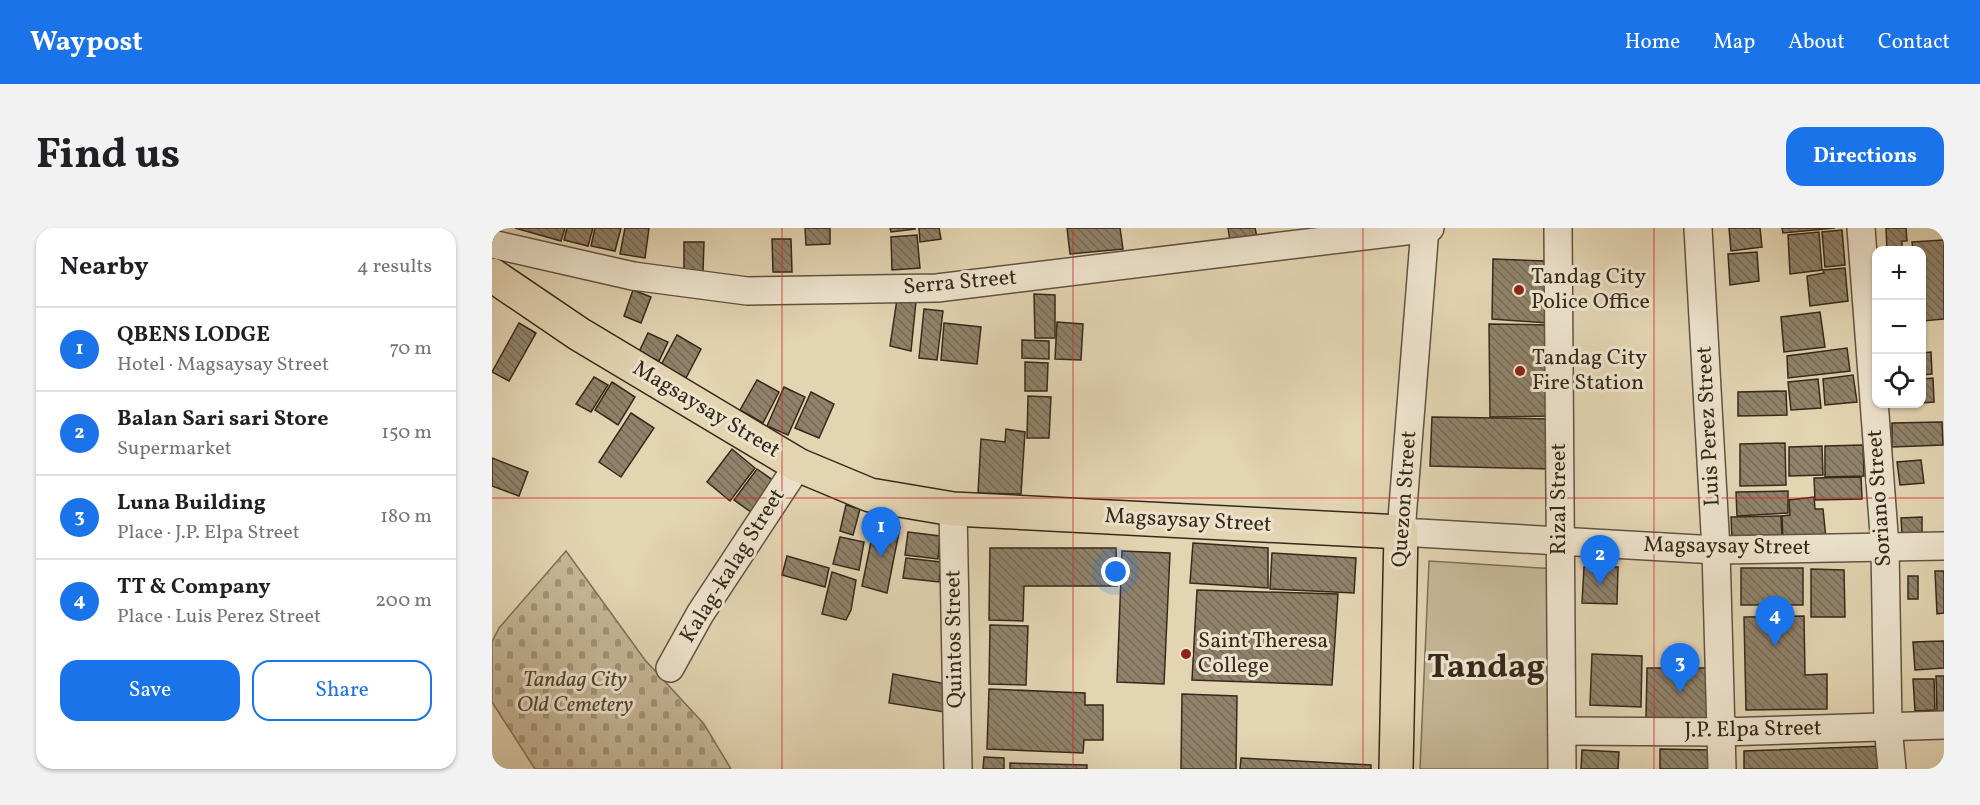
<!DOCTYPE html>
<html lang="en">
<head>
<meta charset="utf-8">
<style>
  body { margin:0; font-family:Vollkorn,serif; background:#f2f2f2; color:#202124 }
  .controls { position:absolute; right:18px; top:18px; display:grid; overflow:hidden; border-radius:12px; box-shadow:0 2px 4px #0004 }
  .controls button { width:54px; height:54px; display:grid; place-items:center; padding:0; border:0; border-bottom:2px solid #e0e0e0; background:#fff; color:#202124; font:30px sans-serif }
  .you { position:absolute; left:624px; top:344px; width:21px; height:21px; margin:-15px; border:4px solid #fff; border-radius:50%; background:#1a73e8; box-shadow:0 0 0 9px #1a73e833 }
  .badge { display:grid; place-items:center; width:39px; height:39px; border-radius:50%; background:#1a73e8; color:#fff; font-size:20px; font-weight:700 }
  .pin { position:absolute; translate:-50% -50px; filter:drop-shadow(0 2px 3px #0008) }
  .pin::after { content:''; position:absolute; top:32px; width:21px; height:18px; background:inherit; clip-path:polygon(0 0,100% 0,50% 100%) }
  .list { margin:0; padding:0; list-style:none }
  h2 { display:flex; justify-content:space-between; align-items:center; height:78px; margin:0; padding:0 24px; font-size:26px }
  h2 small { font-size:20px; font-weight:400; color:#757577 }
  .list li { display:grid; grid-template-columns:39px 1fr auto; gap:18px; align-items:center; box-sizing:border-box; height:84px; padding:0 24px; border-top:2px solid #e0e0e0 }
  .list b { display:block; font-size:22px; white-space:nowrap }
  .list p { margin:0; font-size:20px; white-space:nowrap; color:#757577 }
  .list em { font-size:20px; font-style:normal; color:#757577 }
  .actions { display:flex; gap:12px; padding:18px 24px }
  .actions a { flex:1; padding:14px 0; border:2px solid #1a73e8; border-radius:18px; text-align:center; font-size:21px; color:#1a73e8 }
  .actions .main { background:#1a73e8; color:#fff }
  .icon { flex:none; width:33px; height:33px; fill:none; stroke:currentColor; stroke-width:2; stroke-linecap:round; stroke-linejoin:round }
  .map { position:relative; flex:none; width:1452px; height:541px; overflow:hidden; border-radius:18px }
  header { display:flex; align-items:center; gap:36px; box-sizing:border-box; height:84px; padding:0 30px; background:#1a73e8; color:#fff }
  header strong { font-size:28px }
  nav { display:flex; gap:33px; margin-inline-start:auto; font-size:21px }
  .intro { display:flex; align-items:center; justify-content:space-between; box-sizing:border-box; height:144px; padding:0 36px }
  h1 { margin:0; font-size:42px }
  .button { padding:15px 27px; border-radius:18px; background:#1a73e8; color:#fff; font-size:21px; font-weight:700 }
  main { display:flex; gap:36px; padding:0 36px }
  aside { flex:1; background:#fff; border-radius:18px; box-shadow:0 2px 4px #0004 }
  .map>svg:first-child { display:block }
</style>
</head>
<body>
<header>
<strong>Waypost</strong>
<nav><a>Home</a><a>Map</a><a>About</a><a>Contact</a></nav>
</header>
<div class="intro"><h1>Find us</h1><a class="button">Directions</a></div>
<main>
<aside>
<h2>Nearby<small>4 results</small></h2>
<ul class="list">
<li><span class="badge">1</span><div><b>QBENS LODGE</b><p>Hotel · Magsaysay Street</p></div><em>70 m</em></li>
<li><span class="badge">2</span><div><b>Balan Sari sari Store</b><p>Supermarket</p></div><em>150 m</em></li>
<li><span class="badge">3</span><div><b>Luna Building</b><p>Place · J.P. Elpa Street</p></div><em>180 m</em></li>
<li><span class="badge">4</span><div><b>TT &amp; Company</b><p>Place · Luis Perez Street</p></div><em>200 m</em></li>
</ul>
<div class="actions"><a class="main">Save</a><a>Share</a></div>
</aside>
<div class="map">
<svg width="1452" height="541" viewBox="0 0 1452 541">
  <defs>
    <pattern id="cemetery-stones" width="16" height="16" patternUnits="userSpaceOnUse" patternTransform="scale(1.5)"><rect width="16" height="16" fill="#c6b798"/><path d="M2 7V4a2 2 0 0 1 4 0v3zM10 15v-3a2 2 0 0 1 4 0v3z" fill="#a2957b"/></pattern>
    <pattern id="building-back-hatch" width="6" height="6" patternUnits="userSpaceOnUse" patternTransform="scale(1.5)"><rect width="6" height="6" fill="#90826a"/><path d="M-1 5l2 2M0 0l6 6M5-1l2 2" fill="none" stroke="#766b56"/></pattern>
  </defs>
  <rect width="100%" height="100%" fill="#e3d4b2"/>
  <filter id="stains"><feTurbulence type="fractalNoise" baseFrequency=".00333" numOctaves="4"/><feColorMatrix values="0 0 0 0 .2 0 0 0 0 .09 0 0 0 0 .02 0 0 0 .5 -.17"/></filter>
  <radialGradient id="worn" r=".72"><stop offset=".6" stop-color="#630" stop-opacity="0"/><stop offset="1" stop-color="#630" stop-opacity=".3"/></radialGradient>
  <polygon fill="url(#cemetery-stones)" stroke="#7e705a" stroke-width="1.5" points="74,323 153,432 212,496 239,541 43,541 0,474 0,414 7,400"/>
  <polygon fill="#c6b798" stroke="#7e705a" stroke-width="1.5" points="937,333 1065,341 1061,541 928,541"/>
  <g fill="url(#building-back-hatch)" stroke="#362a1b" stroke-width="1.5">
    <polygon points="23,0 73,0 69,13"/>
    <polygon points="75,0 101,0 96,18 72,12"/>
    <polygon points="103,0 129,0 123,23 99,18"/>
    <polygon points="133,0 157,0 153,30 128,26"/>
    <polygon points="313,0 338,0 338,16 314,17"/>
    <polygon points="398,0 423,0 423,1 399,4"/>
    <polygon points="427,0 447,0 449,11 428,14"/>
    <polygon points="575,0 628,0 631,21 578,26"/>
    <polygon points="736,0 763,0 765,9 738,13"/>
    <polygon points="1237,0 1268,0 1270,19 1239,23"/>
    <polygon points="1290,0 1343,0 1291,5"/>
    <polygon points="1394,0 1414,0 1415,13 1410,13 1410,22 1395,22"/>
    <polygon points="1350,2 1353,37 1333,39 1330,4"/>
    <polygon points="1327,4 1330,42 1298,46 1296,7"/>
    <polygon points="425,7 428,40 400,42 399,9"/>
    <polygon points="280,11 299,11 300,44 281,44"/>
    <polygon points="1452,12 1452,91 1430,93 1430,22 1421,22 1420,14"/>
    <polygon points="192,14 212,14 211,44 192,44"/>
    <polygon points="1265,24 1267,53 1238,57 1236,26"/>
    <polygon points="1001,31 1054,33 1055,95 1000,91"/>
    <polygon points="1353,40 1356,73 1318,78 1315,48 1332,45 1331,42"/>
    <polygon points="141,62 159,69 149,95 132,88"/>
    <polygon points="542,66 563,67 563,110 543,110"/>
    <polygon points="405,71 424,73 419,123 398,118"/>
    <polygon points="432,81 451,83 445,132 427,130"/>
    <polygon points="1328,84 1333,119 1292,124 1289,89"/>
    <polygon points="565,94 591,96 589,132 563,131"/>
    <polygon points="27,95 44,105 17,153 0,144"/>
    <polygon points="452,95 489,99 485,136 449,132"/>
    <polygon points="997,96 1057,97 1059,188 998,189"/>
    <polygon points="156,105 176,114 167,133 147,124"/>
    <polygon points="185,107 209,121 194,150 169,137"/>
    <polygon points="530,112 557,113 557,131 530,130"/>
    <polygon points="1355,120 1358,143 1296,150 1295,128"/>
    <polygon points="1439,124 1440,146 1430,147 1430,125"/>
    <polygon points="533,134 556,135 555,163 533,163"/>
    <polygon points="1361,147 1365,174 1333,177 1331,151"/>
    <polygon points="102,149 116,157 99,184 84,176"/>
    <polygon points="1441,150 1442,174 1430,175 1430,151"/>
    <polygon points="1326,151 1329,180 1299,182 1296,154"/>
    <polygon points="265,152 287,164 271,195 248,182"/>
    <polygon points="120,154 143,169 126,197 103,182"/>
    <polygon points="292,159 313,169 296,207 275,198"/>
    <polygon points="1294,163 1295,187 1246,188 1246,164"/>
    <polygon points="319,164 342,176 327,210 303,200"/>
    <polygon points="536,168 559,169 557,210 535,210"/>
    <polygon points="139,185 162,200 129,249 107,234"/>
    <polygon points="940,189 1059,191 1058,241 938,238"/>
    <polygon points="1450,194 1451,217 1400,219 1400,195"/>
    <polygon points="514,201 533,204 529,266 486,265 489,211 513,214"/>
    <polygon points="1293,215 1294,257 1248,258 1248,216"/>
    <polygon points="1371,217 1372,248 1333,249 1333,218"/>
    <polygon points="1330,218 1331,247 1297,248 1297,219"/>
    <polygon points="240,221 263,240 238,273 215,254"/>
    <polygon points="0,230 36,244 27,268 0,258"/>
    <polygon points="1429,232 1432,255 1408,257 1405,234"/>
    <polygon points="265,241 285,255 263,287 242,272"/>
    <polygon points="1369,249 1370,271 1323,272 1322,250"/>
    <polygon points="1296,263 1296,285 1245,288 1244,264"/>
    <polygon points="1322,269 1323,281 1331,281 1334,311 1291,313 1290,288 1298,287 1297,272"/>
    <polygon points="354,277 368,281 361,307 348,303"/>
    <polygon points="1289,288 1290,311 1240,312 1239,289"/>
    <polygon points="1430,289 1430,306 1410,306 1409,290"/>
    <polygon points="383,294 408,299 395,365 370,358"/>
    <polygon points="416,304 448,308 446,331 413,327"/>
    <polygon points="348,309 372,314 367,342 341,336"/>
    <polygon points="701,315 776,320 776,360 698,355"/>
    <polygon points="498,320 624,320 625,358 532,358 531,393 497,392"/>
    <polygon points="630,323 678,325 672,456 625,454"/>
    <polygon points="780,325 864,330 862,365 778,361"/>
    <polygon points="295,328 337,340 333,359 290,347"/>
    <polygon points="414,330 449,334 447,354 411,350"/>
    <polygon points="1092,339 1126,339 1125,376 1090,375"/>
    <rect x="1249" y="340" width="62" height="37"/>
    <polygon points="1319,341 1352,342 1353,389 1319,389"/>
    <polygon points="1443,343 1452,343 1452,385 1445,386"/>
    <polygon points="340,344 364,352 359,382 354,392 330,386"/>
    <rect x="1416" y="348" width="10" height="23"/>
    <polygon points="705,362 846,366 840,457 700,452"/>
    <polygon points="1312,388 1313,447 1335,446 1335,481 1254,482 1252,389"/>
    <polygon points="498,397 536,398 534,457 497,456"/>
    <polygon points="1452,413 1452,440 1423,442 1421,414"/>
    <polygon points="1100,426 1150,428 1149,479 1098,477"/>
    <polygon points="1155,440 1220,440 1221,490 1154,491"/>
    <polygon points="401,446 455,456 452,484 397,475"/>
    <polygon points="1444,448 1452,448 1452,483 1445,483"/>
    <polygon points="1421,451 1442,451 1443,482 1423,483"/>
    <polygon points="497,461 593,465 593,477 611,477 611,512 592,512 591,525 495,521"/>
    <polygon points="690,466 745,468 744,541 689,541"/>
    <polygon points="1392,518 1393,541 1252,541 1252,523"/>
    <polygon points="1168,521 1219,522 1219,541 1168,541"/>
    <polygon points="1090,522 1127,524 1126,541 1089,541"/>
    <polygon points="492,529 512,530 512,541 491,541"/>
    <polygon points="749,530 879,537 879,541 748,541"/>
    <polygon points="518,535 595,537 595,541 518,541"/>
  </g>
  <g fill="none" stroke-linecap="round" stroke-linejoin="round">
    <g stroke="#615441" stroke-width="30">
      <g id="minor">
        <polyline points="933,0 909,304 1224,322 1452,318"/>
        <polyline points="1066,0 1070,541"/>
        <polyline points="1206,0 1224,322 1230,541"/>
        <polyline points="1369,0 1393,319 1396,498 1400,541"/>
        <polyline points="0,16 141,48 255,63 445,60 938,0"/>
        <polyline points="461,281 466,541"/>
        <polyline points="178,440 208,386 306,237"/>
        <polyline points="1070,503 1229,504 1452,497"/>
      </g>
    </g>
    <g stroke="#362a1b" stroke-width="36">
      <polyline id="major" points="0,47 87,106 306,237 378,267 461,281 909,304 904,541"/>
    </g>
    <use href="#minor" stroke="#ede3cd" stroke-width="27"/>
    <use href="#major" stroke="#e3d4b2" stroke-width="33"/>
  </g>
  <path fill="none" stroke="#d62828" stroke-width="1.5" stroke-opacity="0.55" d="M 290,0 L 290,541M 581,0 L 581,541M 871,0 L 871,541M 1162,0 L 1162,541M 0,270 L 1452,270"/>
  <g fill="#8f2418" stroke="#ede3cd" stroke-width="2">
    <circle cx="1027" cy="62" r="6"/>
    <circle cx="1028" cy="143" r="6"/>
    <circle cx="694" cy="426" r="6"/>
  </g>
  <g text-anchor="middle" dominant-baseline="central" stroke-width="6" stroke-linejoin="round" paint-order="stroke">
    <g font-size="22" fill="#362a1b" stroke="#ede3cd" text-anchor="start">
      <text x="1039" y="49">Tandag City<tspan x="1039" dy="25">Police Office</tspan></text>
      <text x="1040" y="130">Tandag City<tspan x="1040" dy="25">Fire Station</tspan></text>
      <text x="706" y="413">Saint Theresa<tspan x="706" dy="25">College</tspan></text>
    </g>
    <g font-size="22" fill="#362a1b" stroke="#ede3cd">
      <text transform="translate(468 55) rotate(-5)">Serra Street</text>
      <text transform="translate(214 182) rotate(31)">Magsaysay Street</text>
      <text transform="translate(1217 198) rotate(-93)">Luis Perez Street</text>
      <text transform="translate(1388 270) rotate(-94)">Soriano Street</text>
      <text transform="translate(913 271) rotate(-86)">Quezon Street</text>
      <text transform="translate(1067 271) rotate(-90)">Rizal Street</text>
      <text transform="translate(696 293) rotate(3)">Magsaysay Street</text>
      <text transform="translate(1235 319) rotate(1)">Magsaysay Street</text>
      <text transform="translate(241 338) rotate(-58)">Kalag-kalag Street</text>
      <text transform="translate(463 411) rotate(-91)">Quintos Street</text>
      <text transform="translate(1261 502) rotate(-1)">J.P. Elpa Street</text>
    </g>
    <g font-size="22" font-style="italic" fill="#534634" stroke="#ede3cd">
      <text x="83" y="452">Tandag City<tspan x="83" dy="25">Old Cemetery</tspan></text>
    </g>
    <g font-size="34" font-weight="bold" fill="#362a1b" stroke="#ede3cd">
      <text x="994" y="440">Tandag</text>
    </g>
  </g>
  <rect width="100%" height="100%" filter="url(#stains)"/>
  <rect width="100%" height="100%" fill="url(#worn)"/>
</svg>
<div class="controls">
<button>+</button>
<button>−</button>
<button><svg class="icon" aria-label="locate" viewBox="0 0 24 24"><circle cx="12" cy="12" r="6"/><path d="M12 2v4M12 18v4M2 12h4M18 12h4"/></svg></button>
</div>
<div class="you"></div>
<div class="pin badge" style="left:389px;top:329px">1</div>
<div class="pin badge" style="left:1108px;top:357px">2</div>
<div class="pin badge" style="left:1188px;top:465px">3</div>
<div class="pin badge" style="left:1283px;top:418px">4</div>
</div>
</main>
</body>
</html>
